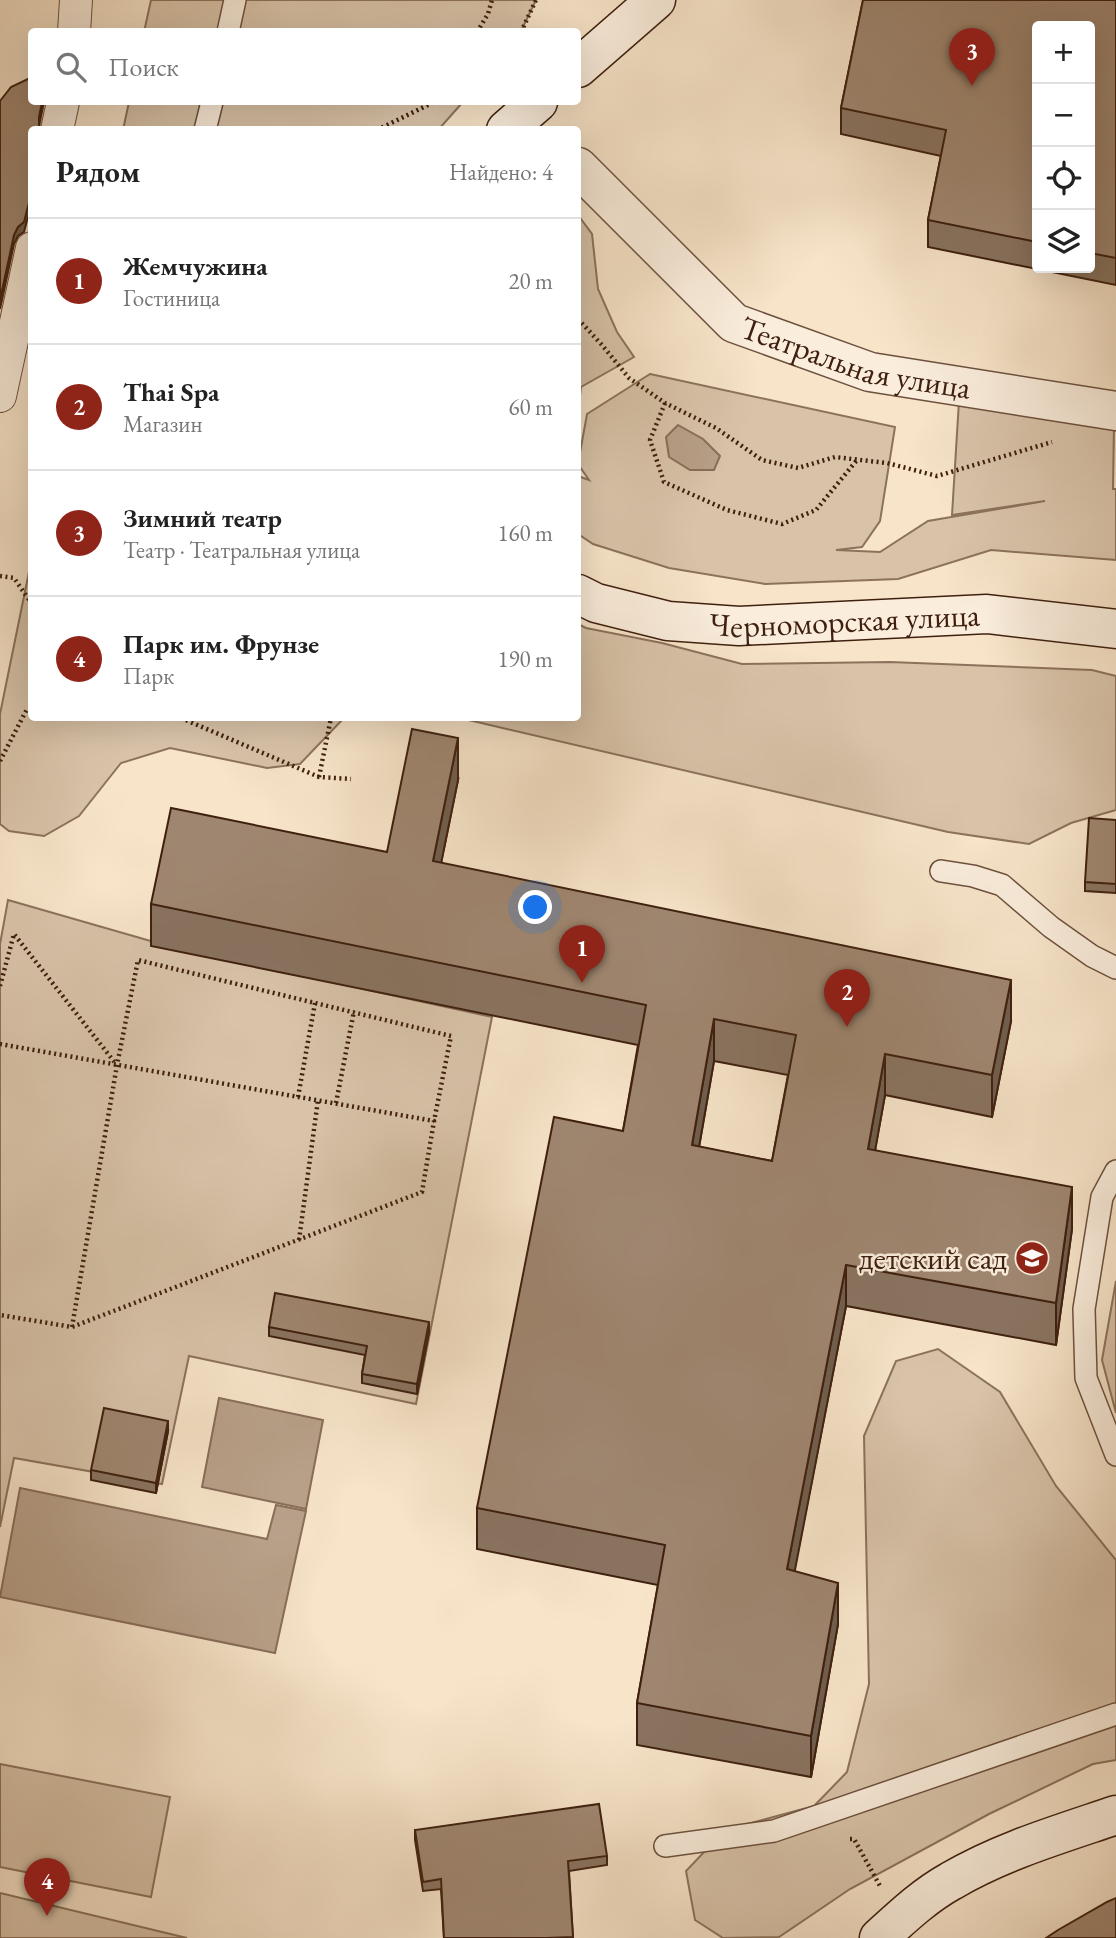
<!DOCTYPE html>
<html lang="ru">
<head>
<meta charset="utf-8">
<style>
  body { margin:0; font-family:"EB Garamond",serif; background:#f2f2f2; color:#222 }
  .controls { position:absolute; right:21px; top:21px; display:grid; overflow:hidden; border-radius:7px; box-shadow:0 7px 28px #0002 }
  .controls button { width:63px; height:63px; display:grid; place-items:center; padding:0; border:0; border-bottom:2px solid #e0e0e0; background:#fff; color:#222; font:35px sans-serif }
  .you { position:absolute; left:536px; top:908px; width:24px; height:24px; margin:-18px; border:5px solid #fff; border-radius:50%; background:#1a73e8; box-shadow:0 0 0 10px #1a73e833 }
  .badge { display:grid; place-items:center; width:46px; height:46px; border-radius:50%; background:#8f2418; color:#fff; font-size:23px; font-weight:700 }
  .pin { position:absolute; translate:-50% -58px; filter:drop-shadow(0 2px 4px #0008) }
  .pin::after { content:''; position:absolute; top:37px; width:24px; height:21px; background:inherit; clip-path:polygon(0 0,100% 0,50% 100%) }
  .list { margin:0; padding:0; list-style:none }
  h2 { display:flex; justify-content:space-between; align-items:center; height:91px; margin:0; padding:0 28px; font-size:30px }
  h2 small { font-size:23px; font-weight:400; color:#767676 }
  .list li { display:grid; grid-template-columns:46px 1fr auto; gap:21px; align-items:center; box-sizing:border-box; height:126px; padding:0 28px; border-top:2px solid #e0e0e0 }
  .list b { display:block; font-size:26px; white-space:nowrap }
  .list p { margin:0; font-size:23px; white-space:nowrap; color:#767676 }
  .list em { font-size:23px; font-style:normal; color:#767676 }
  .icon { flex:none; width:38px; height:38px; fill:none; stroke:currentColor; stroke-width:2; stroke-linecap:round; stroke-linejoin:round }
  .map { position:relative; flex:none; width:1116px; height:1938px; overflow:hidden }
  .search { position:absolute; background:#fff; box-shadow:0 7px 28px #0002; left:28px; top:28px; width:553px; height:77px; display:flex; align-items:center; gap:18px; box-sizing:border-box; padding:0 24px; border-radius:7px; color:#767676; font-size:26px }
  .panel { position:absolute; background:#fff; box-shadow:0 7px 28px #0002; left:28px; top:126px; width:553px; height:595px; border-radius:7px }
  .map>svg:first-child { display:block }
</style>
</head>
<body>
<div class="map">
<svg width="1116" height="1938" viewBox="0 0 1116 1938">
  <rect width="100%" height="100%" fill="#f7e4c9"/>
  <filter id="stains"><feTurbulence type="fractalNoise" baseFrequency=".00286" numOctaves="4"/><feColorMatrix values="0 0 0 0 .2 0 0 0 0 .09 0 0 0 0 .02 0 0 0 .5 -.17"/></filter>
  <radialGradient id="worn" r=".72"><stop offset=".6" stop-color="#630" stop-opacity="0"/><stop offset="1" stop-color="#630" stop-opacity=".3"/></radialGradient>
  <g fill="#d8c3a9" stroke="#8c725c" stroke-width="2">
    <polygon points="151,0 536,0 521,31 144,32"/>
    <polygon points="129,102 463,102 439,129 123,130"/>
    <polygon points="578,215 592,234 598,289 617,332 634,357 581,387 578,414"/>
    <polygon points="650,374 895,427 880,521 862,547 836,550 880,552 928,521 1045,501 952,515 959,401 1114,425 1113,489 1116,489 1116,560 991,550 898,579 765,584 669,568 593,544 578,534 578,476 589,480 578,464 587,414"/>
    <polygon points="31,562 32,718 344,718 300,764 267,768 170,748 121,763 79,816 44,836 9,831 0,824 0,714"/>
    <polygon points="578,624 586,628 662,643 742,664 890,662 1092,670 1116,676 1116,810 1071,823 1029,844 948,832 460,718 578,718"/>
    <polygon points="8,900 175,948 492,1017 416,1404 189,1356 162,1484 14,1458 0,1527 0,944"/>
    <polygon points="1116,1281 1116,1413 1102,1360"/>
    <polygon points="938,1349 1000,1392 1056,1486 1116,1560 1116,1760 1093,1764 989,1814 850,1889 779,1937 723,1938 695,1920 686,1871 725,1830 814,1806 847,1772 869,1684 864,1436 896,1361"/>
    <polygon points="0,1764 170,1797 151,1897 0,1867"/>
    <polygon points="0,1893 187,1938 0,1938"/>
  </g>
  <g fill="#b8a18a" stroke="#886d59" stroke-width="2">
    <polygon points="678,425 703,439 720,456 714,470 690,470 669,457 666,437"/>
    <polygon points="219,1398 323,1420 306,1509 202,1487"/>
    <polygon points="20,1488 267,1539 276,1505 306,1511 275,1653 0,1597"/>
  </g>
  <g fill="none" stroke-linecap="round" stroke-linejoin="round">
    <g stroke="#6d513e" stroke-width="24">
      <g id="service">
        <polyline points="228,32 235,0"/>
        <polyline points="205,130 212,102"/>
        <polyline points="941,871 973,876 1002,885 1051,927 1092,956 1116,968"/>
        <polyline points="1116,1171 1102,1197 1084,1309 1086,1378 1116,1455"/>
        <polyline points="665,1846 774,1831 1116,1714"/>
      </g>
    </g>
    <g stroke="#6d513e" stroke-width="34">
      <g id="pedestrian">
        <polyline points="74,32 76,0"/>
        <polyline points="57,130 63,102"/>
        <polyline points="0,396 32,248"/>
      </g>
    </g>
    <g stroke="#6d513e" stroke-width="41">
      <g id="minor">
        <path id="s1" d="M 578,167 L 734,323 L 870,372 L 1116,411"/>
      </g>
    </g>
    <g stroke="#3f200f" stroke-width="41">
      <g id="secondary">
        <polyline points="578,68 656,0"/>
        <polyline points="506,130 538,102"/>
        <path id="s2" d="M 578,594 L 596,603 L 668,621 L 739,626 L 987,614 L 1116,629"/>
        <path d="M 879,1938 C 902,1917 924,1896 951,1881 C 1002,1851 1060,1834 1116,1815"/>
      </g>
    </g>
    <g stroke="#3f200f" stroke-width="4.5" stroke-dasharray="2 3.5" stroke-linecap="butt">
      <polyline points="477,32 488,14 492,0"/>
      <polyline points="521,32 536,0"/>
      <polyline points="377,130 434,102"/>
      <polyline points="578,319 602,345 629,378 665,403 716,428 762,460 798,468 835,457 887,463 937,476 1052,442"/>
      <polyline points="665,403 650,440 664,482 727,510 782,524 816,510 857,460"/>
      <polyline points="0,576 14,578 32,604"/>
      <polyline points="181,718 319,777 351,779"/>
      <polyline points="0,761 27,709 32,707"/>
      <polyline points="319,777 331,718"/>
      <polyline points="0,986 14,934 116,1064"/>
      <polyline points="0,1044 434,1121 422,1192 72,1327 0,1315"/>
      <polyline points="298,1097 315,1003"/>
      <polyline points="336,1103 354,1011"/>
      <polyline points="299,1240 318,1100"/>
      <polyline points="72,1327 117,1065 138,960 451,1036 434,1121"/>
      <polyline points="850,1839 854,1839 880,1886"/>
    </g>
    <use href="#service" stroke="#faeddc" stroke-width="21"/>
    <use href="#pedestrian" stroke="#faeddc" stroke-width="32"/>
    <use href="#minor" stroke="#faeddc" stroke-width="38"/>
    <use href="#secondary" stroke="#faeddc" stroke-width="38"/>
  </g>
  <g fill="#897360" stroke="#3f200f" stroke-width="2" fill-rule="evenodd">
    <path d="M 863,0 L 1116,0 L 1116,285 L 928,247 L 928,220 L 941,156 L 841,134 L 841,108 ZM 1037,26 L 1090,26 L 1090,268 L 1037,268 Z"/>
    <path d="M 458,780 L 441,863 L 1011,1021 L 992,1117 L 885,1095 L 875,1150 L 1072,1229 L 1056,1345 L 846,1306 L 794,1572 L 838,1624 L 811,1777 L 637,1745 L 637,1703 L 658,1585 L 477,1549 L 477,1508 L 623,1131 L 638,1045 L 151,946 L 151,904 L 387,852 ZM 714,1061 L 788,1075 L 772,1161 L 699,1147 Z"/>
    <polygon points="1116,820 1116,893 1085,891 1085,882"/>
    <polygon points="269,1327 429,1332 417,1394 362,1383 362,1374 365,1355 269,1336"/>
    <polygon points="168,1431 156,1493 91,1480 91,1470"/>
    <polygon points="415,1830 607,1856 607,1865 569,1871 573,1938 444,1938 441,1889 423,1891 415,1840"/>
  </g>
  <g fill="#6f5e4e" stroke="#3f200f" stroke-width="2">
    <polygon points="42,102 44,102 39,126 39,117"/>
    <polygon points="32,191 32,201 24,232 18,236 14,244 0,309 0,300 14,235"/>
    <polygon points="458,738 458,780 433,903 433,861"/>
    <polygon points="1011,980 1011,1021 992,1117 992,1075"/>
    <polygon points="714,1019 714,1061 692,1187 692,1145"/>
    <polygon points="885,1054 885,1095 868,1190 868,1149"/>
    <polygon points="1072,1187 1072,1229 1056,1345 1056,1303"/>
    <polygon points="846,1265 846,1306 787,1611 787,1569"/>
    <polygon points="429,1322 429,1332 417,1394 417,1384"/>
    <polygon points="168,1421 168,1431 156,1493 156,1483"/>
    <polygon points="838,1583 838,1624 811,1777 811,1736"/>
  </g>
  <g fill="#9f8670" stroke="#3f200f" stroke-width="2" fill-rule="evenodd">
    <polygon points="863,0 1116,0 1116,258 1090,253 1090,26 1037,26 1037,242 928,220 946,130 841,108"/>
    <polygon points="32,77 32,102 42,102 39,117 39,125 42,130 32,130 32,191 24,222 18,227 14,235 0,300 0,101 11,87"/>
    <path d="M 412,729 L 458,738 L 433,861 L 1011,980 L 992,1075 L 885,1054 L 868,1149 L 1072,1187 L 1056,1303 L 846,1265 L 787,1569 L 838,1583 L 811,1736 L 637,1703 L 665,1545 L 477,1508 L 554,1117 L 623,1131 L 646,1005 L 151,904 L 171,808 L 387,852 ZM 714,1019 L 796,1035 L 772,1161 L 692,1145 Z"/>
    <polygon points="1089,818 1116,820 1116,884 1085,882"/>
    <polygon points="275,1293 429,1322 417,1384 362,1374 367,1346 269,1327"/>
    <polygon points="104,1408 168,1421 156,1483 91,1470"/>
    <polygon points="599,1804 607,1856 568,1861 573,1937 546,1938 444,1938 441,1879 423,1882 415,1830"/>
    <polygon points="1116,1898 1116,1938 1046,1938 1058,1930 1107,1902"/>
  </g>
  <defs>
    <g id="school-disc" transform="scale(1.75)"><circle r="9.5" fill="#8f2418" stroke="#faeddc"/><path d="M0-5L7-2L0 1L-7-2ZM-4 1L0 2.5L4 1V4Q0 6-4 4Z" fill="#fff"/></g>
  </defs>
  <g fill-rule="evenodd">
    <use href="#school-disc" x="1032" y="1258"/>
  </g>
  <g text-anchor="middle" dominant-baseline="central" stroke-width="5" stroke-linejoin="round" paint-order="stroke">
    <g font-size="32" fill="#3f200f" stroke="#faeddc">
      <text stroke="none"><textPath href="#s1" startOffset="348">Театральная улица</textPath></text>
      <text stroke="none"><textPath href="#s2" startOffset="271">Черноморская улица</textPath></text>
    </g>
    <g font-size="32" fill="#3f200f" stroke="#faeddc" text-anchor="end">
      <text x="1007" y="1258">детский сад</text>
    </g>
  </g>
  <rect width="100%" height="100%" filter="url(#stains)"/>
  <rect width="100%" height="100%" fill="url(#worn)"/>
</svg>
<div class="controls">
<button>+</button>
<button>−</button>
<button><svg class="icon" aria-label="locate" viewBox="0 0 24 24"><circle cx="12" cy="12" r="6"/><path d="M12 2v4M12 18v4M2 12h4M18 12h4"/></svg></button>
<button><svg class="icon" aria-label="layers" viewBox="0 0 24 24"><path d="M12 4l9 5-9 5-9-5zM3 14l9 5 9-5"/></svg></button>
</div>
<div class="you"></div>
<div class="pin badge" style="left:582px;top:983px">1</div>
<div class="pin badge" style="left:847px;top:1027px">2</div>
<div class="pin badge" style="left:972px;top:86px">3</div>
<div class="pin badge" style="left:47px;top:1916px">4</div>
<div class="search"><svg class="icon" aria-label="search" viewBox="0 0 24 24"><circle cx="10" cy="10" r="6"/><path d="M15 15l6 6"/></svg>Поиск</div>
<section class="panel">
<h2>Рядом<small>Найдено: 4</small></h2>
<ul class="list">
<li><span class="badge">1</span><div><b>Жемчужина</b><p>Гостиница</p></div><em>20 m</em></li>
<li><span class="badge">2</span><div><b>Thai Spa</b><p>Магазин</p></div><em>60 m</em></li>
<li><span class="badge">3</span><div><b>Зимний театр</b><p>Театр · Театральная улица</p></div><em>160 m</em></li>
<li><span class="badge">4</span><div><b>Парк им. Фрунзе</b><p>Парк</p></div><em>190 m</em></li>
</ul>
</section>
</div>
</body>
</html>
